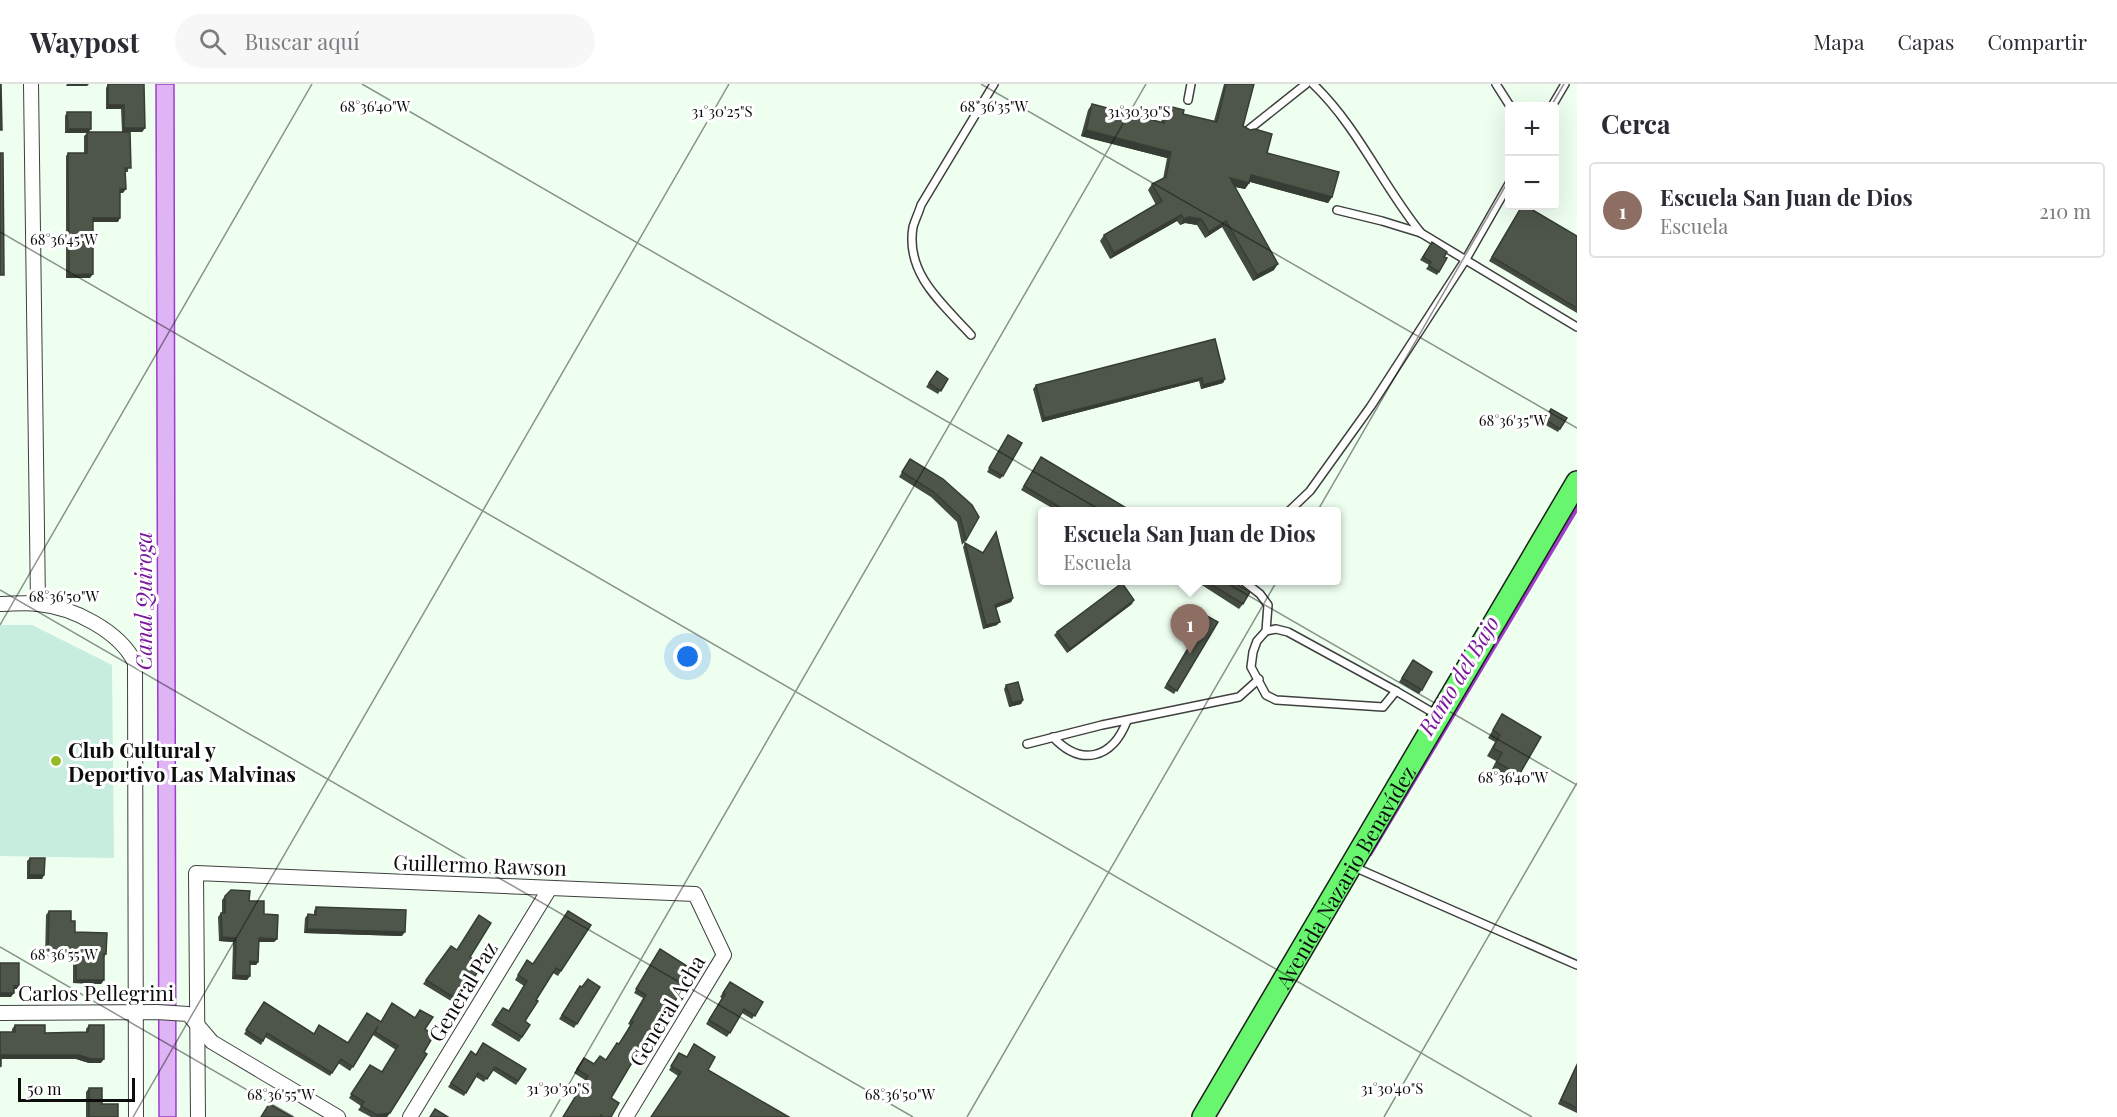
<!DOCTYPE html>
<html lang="es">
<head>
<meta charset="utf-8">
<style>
  body { margin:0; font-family:"Playfair Display",serif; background:#f7f7f7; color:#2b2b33 }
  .controls { position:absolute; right:18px; top:18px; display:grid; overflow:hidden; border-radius:6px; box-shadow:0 6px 24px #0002 }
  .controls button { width:54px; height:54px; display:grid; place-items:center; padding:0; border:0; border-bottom:2px solid #e1e1e2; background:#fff; color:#2b2b33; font:30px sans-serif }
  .scale { position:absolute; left:18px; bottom:15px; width:117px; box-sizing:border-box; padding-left:6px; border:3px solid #0d0d0d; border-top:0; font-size:16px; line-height:21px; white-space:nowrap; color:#0d0d0d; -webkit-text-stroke:4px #fff; paint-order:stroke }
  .you { position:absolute; left:688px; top:573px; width:21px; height:21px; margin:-15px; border:4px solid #fff; border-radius:50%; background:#1a73e8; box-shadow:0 0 0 9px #1a73e833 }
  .badge { display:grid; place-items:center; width:39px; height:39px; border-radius:50%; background:#7c3aed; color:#fff; font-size:20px; font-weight:700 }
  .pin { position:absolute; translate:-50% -50px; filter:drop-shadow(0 2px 3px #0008) }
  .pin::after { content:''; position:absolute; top:32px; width:21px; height:18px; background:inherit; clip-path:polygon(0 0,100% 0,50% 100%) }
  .popup { position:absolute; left:1038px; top:423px; width:303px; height:78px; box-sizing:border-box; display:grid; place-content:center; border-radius:6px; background:#fff; filter:drop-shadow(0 2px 4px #0005); font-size:20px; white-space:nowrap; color:#7c7c81 }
  .popup b { font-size:22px; color:#2b2b33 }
  .popup::after { content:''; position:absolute; left:50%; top:100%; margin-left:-12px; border:12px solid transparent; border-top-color:#fff }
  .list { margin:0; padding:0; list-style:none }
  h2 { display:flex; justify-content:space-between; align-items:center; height:78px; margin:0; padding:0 24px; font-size:26px }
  h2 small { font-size:20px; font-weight:400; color:#7c7c81 }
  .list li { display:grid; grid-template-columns:39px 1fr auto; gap:18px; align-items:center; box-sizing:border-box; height:96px; margin:0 12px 12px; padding:0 12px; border:2px solid #e1e1e2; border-radius:6px }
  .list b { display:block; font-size:22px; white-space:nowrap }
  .list p { margin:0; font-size:20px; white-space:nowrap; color:#7c7c81 }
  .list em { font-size:20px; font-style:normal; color:#7c7c81 }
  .icon { flex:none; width:33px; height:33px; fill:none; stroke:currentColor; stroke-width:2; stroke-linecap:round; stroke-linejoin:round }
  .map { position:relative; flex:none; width:1577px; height:1033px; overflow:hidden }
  header { display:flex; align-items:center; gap:36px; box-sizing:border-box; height:84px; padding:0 30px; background:#fff; border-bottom:2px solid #e1e1e2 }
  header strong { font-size:28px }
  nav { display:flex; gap:33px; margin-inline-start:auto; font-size:21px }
  .search { width:420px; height:54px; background:#f7f7f7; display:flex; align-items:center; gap:15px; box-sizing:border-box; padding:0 21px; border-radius:33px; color:#7c7c81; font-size:22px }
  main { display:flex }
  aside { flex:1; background:#fff }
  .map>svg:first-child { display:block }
</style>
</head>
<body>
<header>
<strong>Waypost</strong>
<div class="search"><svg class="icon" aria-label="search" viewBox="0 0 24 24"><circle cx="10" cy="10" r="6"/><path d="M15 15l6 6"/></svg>Buscar aquí</div>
<nav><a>Mapa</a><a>Capas</a><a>Compartir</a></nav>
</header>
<main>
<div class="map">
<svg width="1577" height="1033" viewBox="0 0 1577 1033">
  <rect width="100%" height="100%" fill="#eefff0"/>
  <polygon fill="#c7eddf" points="0,541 32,541 112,581 114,774 0,772"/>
  <polygon fill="#dfb4f5" stroke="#9f3ccb" stroke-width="1.5" points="156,0 174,0 176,1033 159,1033"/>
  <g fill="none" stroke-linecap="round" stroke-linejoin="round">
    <polyline stroke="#9f3ccb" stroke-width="4.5" points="1370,770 1577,424"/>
    <g stroke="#404040" stroke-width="10">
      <g id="lane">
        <path d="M 1313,0 C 1358,43 1382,101 1421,149"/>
        <polyline points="1496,0 1510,22"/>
        <polyline points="1188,16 1191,0"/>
        <polyline points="1552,22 1565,0"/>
        <polyline points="1247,47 1306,0"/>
        <polyline points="1337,126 1382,137 1421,149 1577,243"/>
        <path d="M 971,251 C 943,220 905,190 913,143 C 915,136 919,128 921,121 L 994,0"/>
        <polyline points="1288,428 1310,407 1371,322 1466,175 1510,98"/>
        <polyline points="1242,496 1260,510 1268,521 1266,547 1257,557 1253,568 1251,583 1266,611 1276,616 1383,623 1396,607 1288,548 1276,545 1266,547"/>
        <polyline points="1396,607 1437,631"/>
        <path d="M 1053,653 C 1081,683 1112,675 1127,637"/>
        <polyline points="1027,660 1102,641 1239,613 1259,595"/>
        <polyline points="1354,783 1577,881"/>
      </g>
    </g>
    <g stroke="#404040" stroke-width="16">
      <g id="street">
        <polyline points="31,0 38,520"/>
        <path d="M 0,520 C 12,520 26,518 38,520 C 72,523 120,547 135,579 L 136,1033"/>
        <polyline points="0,929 157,928 188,930 212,958 338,1033"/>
        <polyline points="198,1033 196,789 695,810 724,871 626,1033"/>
        <polyline points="410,1033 550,804"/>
      </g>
    </g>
    <g stroke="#1e1e1e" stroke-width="24">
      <g id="primary">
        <path id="s1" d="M 1203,1033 L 1577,398"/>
      </g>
    </g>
    <use href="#lane" stroke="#fff" stroke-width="7"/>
    <use href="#street" stroke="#fff" stroke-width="14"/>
    <use href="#primary" stroke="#67f66e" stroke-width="21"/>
  </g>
  <g fill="#434a40">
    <polygon points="108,0 145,44 142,48 130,48 128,88 126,88 123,109 120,109 118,138 93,138 90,194 66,194 66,72 68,69 84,69 84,52 87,49 65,49 65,32 67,28 89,48 122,48 121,25 106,25 106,4"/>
    <polygon points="1224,0 1254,0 1243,42 1267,69 1332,113 1328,119 1250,98 1245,105 1234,103 1274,186 1253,197 1222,143 1205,154 1197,141 1185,139 1180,141 1177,137 1110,175 1100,157 1104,151 1156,121 1148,106 1152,100 1163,95 1167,74 1081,52 1088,26 1092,20 1161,38 1164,28 1168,22 1183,30 1214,37"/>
    <polygon points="1521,123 1577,152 1577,229 1489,177"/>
    <polygon points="1432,158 1444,173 1439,188 1437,191 1426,185 1429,181 1420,176"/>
    <polygon points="1215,255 1225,295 1223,299 1201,305 1199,297 1042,338 1033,305 1036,301"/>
    <polygon points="937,287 948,295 938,310 926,303"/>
    <polygon points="1551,325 1567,334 1558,348 1542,339"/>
    <polygon points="1006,355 1003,392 1000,395 987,388"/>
    <polygon points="1041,373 1133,428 1059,428 1021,406"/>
    <polygon points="910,375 972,421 966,456 962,461 957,438 931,413 899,393"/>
    <polygon points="965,459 1013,514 1011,518 996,524 997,541 983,545 963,463"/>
    <polygon points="1194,496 1230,496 1243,520 1239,525"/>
    <polygon points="1132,520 1067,569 1054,551 1057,548"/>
    <polygon points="1205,536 1218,538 1174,610 1164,604"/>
    <polygon points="1413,576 1422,606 1419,610 1399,598"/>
    <polygon points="1006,601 1023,616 1021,620 1009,623 1004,605"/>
    <polygon points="1502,630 1519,691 1513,698 1492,685 1496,677 1487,672 1495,658 1488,654"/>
    <polygon points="30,774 44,791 42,795 27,795 27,777"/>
    <polygon points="225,812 249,817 264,830 277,855 274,858 259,858 258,878 256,881 250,881 250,892 247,896 232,895 233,858 219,857 218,833 221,829 222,829 222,816"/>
    <polygon points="316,823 402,852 304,849 305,834 308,830 314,831 314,827"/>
    <polygon points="49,827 71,837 75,848 106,870 104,873 104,896 101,900 73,899 73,873 45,872 46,831"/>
    <polygon points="591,841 558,892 553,889 536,916 525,937 530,941 519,958 491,941 503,924 508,927 524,902 515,896 527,876 533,880"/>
    <polygon points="451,862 482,881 464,909 458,905 451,917 423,900"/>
    <polygon points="657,869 681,898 685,901 651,954 648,952 611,1014 611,1033 563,1033 585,996 574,989 584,974 594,980 606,975 619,960 630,941 628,940 643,914 634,909"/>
    <polygon points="730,898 763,918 752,935 742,929 727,953 706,940 722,914 720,913"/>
    <polygon points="580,902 582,903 600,903 574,944 559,935"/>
    <polygon points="264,918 313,950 348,959 380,937 425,945 424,968 387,1033 371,1033 358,1026 361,1022 349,1014 370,981 382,988 396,966 373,951 350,987 338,979 330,992 265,953 261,961 244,950"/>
    <polygon points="15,941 45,949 86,948 86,945 89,941 101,979 89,979 76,975 1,975 1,982 0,984 0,948 12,948 12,945"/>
    <polygon points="471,967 476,971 526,985 516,1001 492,986 484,998 476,993 464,1012 448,1003"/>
    <polygon points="679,969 686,973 715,973 678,992 669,986"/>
    <polygon points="1577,979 1577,1029 1558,1020"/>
    <polygon points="89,1004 102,1020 118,1033 86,1033 86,1008"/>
  </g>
  <g fill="#373c34">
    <polygon points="67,0 89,0 87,2 66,2"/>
    <polygon points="108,21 124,21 121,25 106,25"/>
    <polygon points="124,44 145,44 142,48 122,48"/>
    <polygon points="68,45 91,45 88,49 65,49"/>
    <polygon points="1086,46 1171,68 1167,74 1081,52"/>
    <polygon points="1251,91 1332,113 1328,119 1247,97"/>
    <polygon points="1230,94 1249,99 1245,105 1225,100"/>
    <polygon points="120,105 126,105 123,109 117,109"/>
    <polygon points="1181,131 1177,137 1110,175 1114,169"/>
    <polygon points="1189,133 1201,135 1197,141 1185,139 1180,141 1184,135"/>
    <polygon points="93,134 120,134 118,138 90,138"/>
    <polygon points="1226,137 1222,143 1205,154 1209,148"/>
    <polygon points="1278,180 1274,186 1253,197 1257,191"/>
    <polygon points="93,190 90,194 66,194 69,191"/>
    <polygon points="1202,294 1199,297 1042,338 1044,334"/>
    <polygon points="1225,295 1223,299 1201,305 1203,301"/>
    <polygon points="1013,514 1011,518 992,525 995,521"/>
    <polygon points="1134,516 1132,520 1067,569 1070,565"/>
    <polygon points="1000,538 997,541 983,545 986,541"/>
    <polygon points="1023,616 1021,620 1009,623 1012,619"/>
    <polygon points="29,791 44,791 42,795 27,795"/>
    <polygon points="307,845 405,848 402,852 304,849"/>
    <polygon points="222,853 236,854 233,858 219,857"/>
    <polygon points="259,854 277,855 274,858 257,858"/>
    <polygon points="48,868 76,869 73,873 45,872"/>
    <polygon points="250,877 258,878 256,881 247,881"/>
    <polygon points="235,891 250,892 247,896 232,895"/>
    <polygon points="76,896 104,896 101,900 73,899"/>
    <polygon points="14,902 19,902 17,905 11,905"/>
    <polygon points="0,909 14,909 11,913 0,913"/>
    <polygon points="1,971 79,971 104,975 101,979 89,979 76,975 0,975"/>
    <polygon points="390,1029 387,1033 375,1033 377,1031"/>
  </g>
  <g fill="#4e564a" stroke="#373c34" stroke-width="1.5">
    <polygon points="0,0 1,0 2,46 0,46"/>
    <polygon points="108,0 144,0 145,44 124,44 124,21 108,21"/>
    <polygon points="1226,0 1254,0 1243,42 1250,46 1255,45 1272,50 1267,69 1339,88 1332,113 1251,91 1249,99 1230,94 1278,180 1257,191 1226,137 1209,148 1201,135 1189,133 1184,135 1181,131 1114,169 1104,151 1162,117 1152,100 1166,93 1171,68 1086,46 1092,20 1164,39 1168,22 1184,26 1183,30 1217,38"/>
    <polygon points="67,28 91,28 91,45 68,45"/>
    <polygon points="87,48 130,48 131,84 125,84 126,105 120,105 120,134 93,134 93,190 69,191 68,69 87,69"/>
    <polygon points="0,69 3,69 4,191 0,191"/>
    <polygon points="1522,122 1526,122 1577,152 1577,224 1492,173"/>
    <polygon points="1432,158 1447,168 1444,173 1447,174 1439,188 1429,182 1431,178 1423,173"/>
    <polygon points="1215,255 1225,295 1203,301 1202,294 1044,334 1036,301"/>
    <polygon points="937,287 948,295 941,307 929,299"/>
    <polygon points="1551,325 1567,334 1560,345 1545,335"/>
    <polygon points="1008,351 1022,359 1003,392 989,384"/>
    <polygon points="1041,373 1133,428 1068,428 1024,402"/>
    <polygon points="910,375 943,395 972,421 979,433 966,456 960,433 934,408 902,388"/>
    <polygon points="996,448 1013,514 995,521 1000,538 986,541 965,459 983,469"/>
    <polygon points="1204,496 1230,496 1250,508 1243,520"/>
    <polygon points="1122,499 1134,516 1070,565 1057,548"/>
    <polygon points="1207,532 1218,538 1177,607 1167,600"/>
    <polygon points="1413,576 1432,588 1422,606 1402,594"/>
    <polygon points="1018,598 1023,616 1012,619 1006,601"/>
    <polygon points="1502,630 1541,653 1519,691 1497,678 1502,669 1493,664 1500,651 1493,646"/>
    <polygon points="30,774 45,774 44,791 29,791"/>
    <polygon points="231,806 250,807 249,817 264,817 264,830 278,831 277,855 259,854 258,878 250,877 250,892 235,891 236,854 222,853 221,829 225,829 225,812"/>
    <polygon points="316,823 406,826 405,848 307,845 308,830 316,831"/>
    <polygon points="49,827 71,827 71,837 75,837 75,848 107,849 106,870 104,870 104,896 76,896 76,869 48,868"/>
    <polygon points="568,827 591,841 561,887 556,884 536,916 538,917 525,937 530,941 522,953 495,936 503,924 509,927 527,897 518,891 527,876 533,880"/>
    <polygon points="479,831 491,839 470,873 482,881 467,905 461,901 453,913 426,896 451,862 457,866"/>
    <polygon points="660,865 690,884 681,898 685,901 654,951 650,948 611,1014 619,1019 611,1033 603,1033 601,1031 600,1033 563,1033 588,992 577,985 584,974 594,980 600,972 606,976 617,959 619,960 633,938 631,937 646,911 636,905"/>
    <polygon points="0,879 19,879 19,902 14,902 14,909 0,909"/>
    <polygon points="588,895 600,903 577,940 562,931 580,902 582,903"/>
    <polygon points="730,898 763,918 755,932 744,925 730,949 709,936 725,910 723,909"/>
    <polygon points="264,918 314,950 319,941 348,959 367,929 381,938 392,919 415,934 420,926 433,933 425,945 434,951 424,968 427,970 390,1029 377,1031 361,1022 364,1018 351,1010 370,981 382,988 398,962 375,948 378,942 353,983 341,975 332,989 267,949 263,957 246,946"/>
    <polygon points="15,941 45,941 45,949 88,948 89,941 104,941 104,975 91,975 79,971 1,971 1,982 0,982 0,948 15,948"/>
    <polygon points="483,959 526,985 518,997 495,983 487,995 478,989 466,1009 451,999 471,967 476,971"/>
    <polygon points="694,960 715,973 708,986 789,1033 651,1033 681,988 671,982 679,969 687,973"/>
    <polygon points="1577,981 1577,1024 1561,1016"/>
    <polygon points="89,1004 102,1004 102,1020 118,1020 118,1033 89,1033"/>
    <polygon points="269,1020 292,1033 261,1033"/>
    <polygon points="435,1025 448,1033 430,1033"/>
  </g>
  <path fill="none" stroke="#0d0d0d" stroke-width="1.5" stroke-opacity="0.45" d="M 362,0 L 1577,701M 981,0 L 1577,344M 1551,22 L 1564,0M 0,148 L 1532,1033M 0,506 L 913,1033M 0,541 L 312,0M 0,863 L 294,1033M 133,1033 L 729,0M 550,1033 L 1146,0M 967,1033 L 1510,94M 1384,1033 L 1577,699"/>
  <circle fill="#96bb28" stroke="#fff" stroke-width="2" cx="56" cy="677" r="6"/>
  <g text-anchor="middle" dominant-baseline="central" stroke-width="6" stroke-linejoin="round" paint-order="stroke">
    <g font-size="21" font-weight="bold" fill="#0d0d0d" stroke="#fff" text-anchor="start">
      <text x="68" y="665">Club Cultural y<tspan x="68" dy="24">Deportivo Las Malvinas</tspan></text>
    </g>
    <g font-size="21" fill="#0d0d0d" stroke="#fff">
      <text transform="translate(480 780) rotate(2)">Guillermo Rawson</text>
      <text stroke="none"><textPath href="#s1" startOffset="279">Avenida Nazario Benavídez</textPath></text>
      <text transform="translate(462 907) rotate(-59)">General Paz</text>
      <text x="96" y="908">Carlos Pellegrini</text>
      <text transform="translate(666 926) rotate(-59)">General Acha</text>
    </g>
    <g font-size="22" font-style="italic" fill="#7a199d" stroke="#fff">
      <text transform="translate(143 517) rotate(-90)">Canal Quiroga</text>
      <text transform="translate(1458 591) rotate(-59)">Ramo del Bajo</text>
    </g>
  </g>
  <g font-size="15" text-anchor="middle" fill="#0d0d0d" stroke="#fff" stroke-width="6" stroke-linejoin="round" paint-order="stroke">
    <text x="375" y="28">68°36'40"W</text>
    <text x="994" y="28">68°36'35"W</text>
    <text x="722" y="33">31°30'25"S</text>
    <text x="1139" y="33">31°30'30"S</text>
    <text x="64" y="161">68°36'45"W</text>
    <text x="1513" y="342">68°36'35"W</text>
    <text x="64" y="518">68°36'50"W</text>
    <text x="1513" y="699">68°36'40"W</text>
    <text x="64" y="876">68°36'55"W</text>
    <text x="558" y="1010">31°30'30"S</text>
    <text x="1392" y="1010">31°30'40"S</text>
    <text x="281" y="1016">68°36'55"W</text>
    <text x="900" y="1016">68°36'50"W</text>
  </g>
</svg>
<div class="controls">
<button>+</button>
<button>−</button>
</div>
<div class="scale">50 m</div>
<div class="you"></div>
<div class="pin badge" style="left:1190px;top:570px;background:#8d6e63">1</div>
<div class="popup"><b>Escuela San Juan de Dios</b>Escuela</div>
</div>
<aside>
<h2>Cerca<small></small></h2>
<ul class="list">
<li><span class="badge" style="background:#8d6e63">1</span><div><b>Escuela San Juan de Dios</b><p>Escuela</p></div><em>210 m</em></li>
</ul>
</aside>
</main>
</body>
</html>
